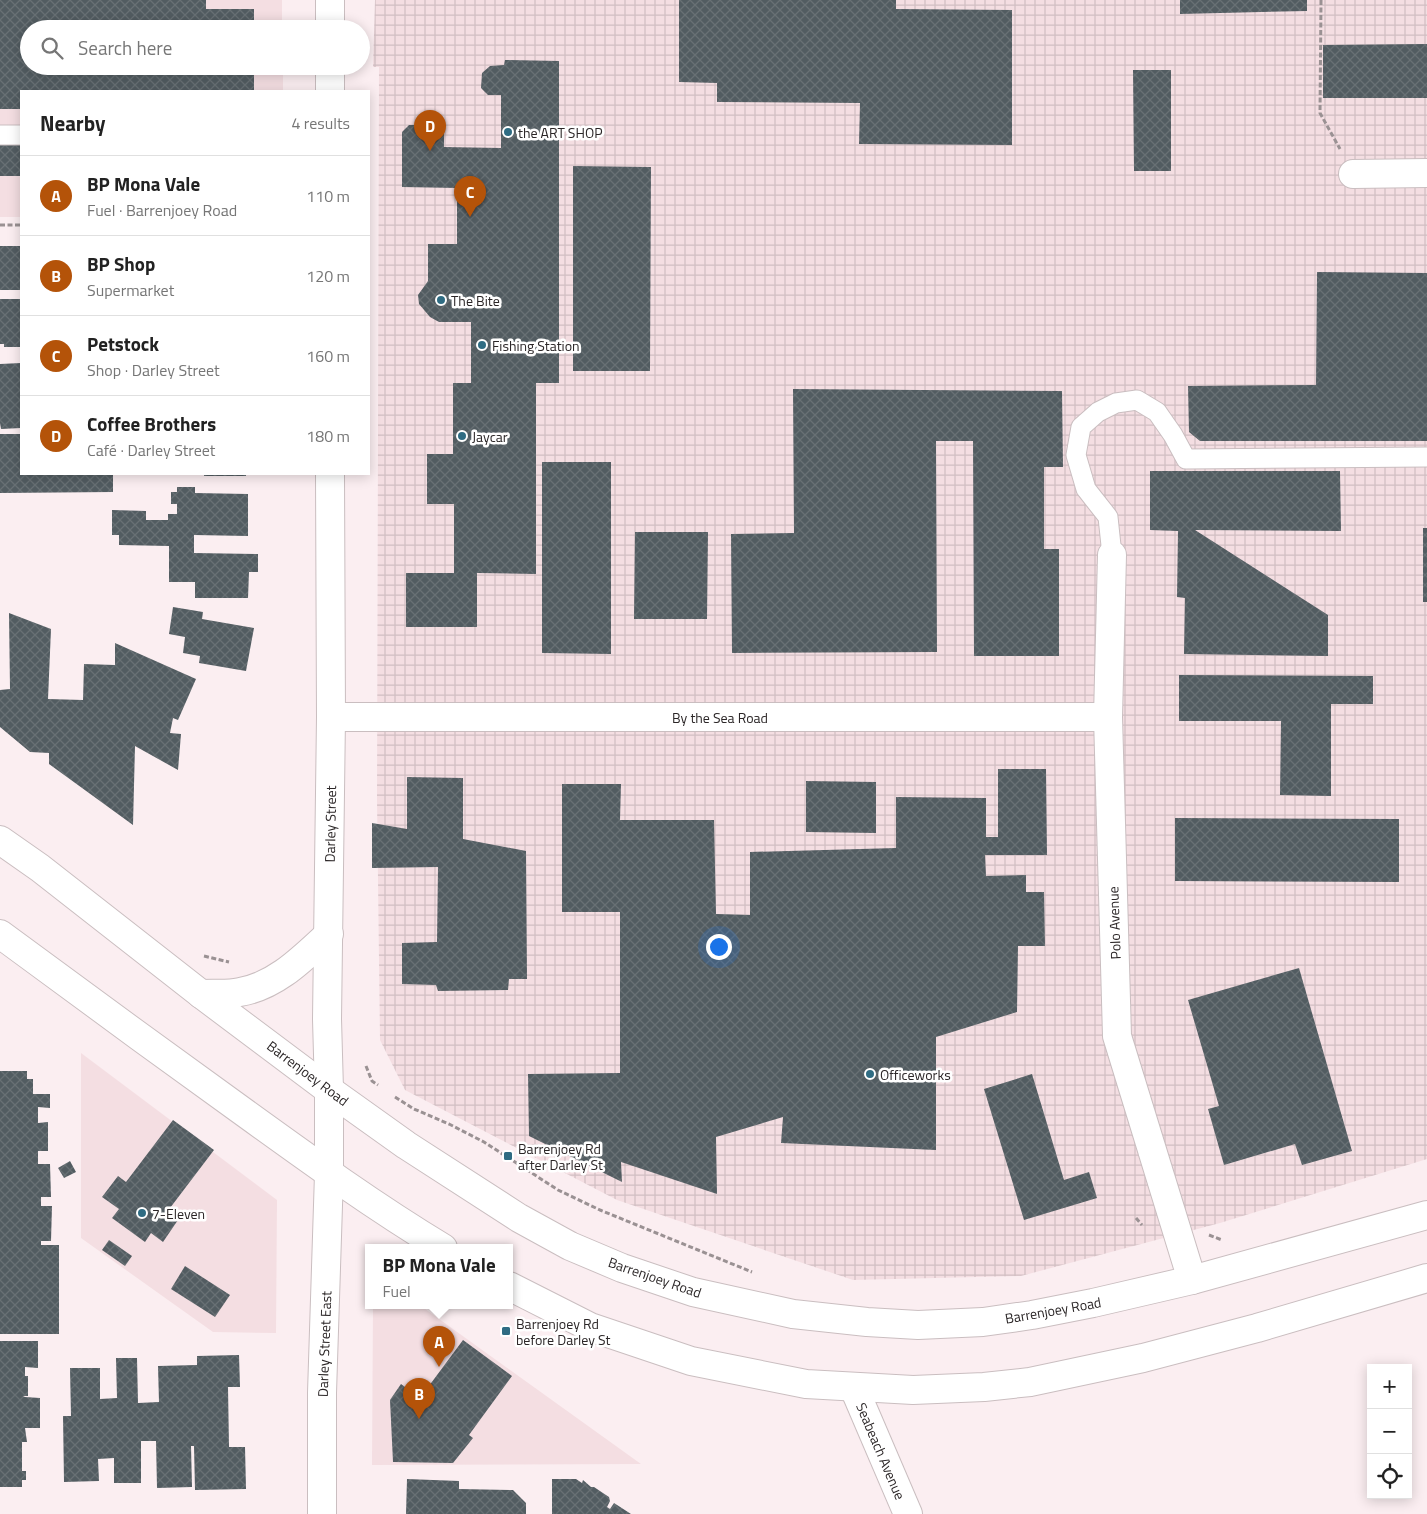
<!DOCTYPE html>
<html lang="en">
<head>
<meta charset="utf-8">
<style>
  body { margin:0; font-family:"Titillium Web",sans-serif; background:#f6f6f6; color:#222 }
  .controls { position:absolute; right:15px; bottom:15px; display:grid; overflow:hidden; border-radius:0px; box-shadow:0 2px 12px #0003 }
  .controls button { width:45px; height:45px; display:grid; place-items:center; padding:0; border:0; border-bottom:1px solid #e0e0e0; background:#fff; color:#222; font:25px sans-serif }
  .you { position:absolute; left:718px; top:946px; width:18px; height:18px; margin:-12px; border:4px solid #fff; border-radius:50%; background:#1a73e8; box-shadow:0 0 0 8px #1a73e833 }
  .badge { display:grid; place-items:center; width:32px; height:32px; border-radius:50%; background:#b45309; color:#fff; font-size:16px; font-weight:700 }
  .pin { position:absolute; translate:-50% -41px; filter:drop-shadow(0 1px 2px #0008) }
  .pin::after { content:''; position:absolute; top:26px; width:18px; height:15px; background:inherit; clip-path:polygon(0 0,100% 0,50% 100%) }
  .popup { position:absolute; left:365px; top:1244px; width:148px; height:65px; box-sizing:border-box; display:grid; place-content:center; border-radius:0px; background:#fff; filter:drop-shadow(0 1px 4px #0005); font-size:16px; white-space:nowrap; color:#767676 }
  .popup b { font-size:19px; color:#222 }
  .popup::after { content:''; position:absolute; left:50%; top:100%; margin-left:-10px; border:10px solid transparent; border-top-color:#fff }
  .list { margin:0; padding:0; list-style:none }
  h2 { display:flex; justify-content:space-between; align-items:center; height:65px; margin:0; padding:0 20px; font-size:21px }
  h2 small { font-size:16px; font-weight:400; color:#767676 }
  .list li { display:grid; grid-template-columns:32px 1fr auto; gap:15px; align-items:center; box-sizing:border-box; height:80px; padding:0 20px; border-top:1px solid #e0e0e0 }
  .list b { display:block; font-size:19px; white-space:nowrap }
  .list p { margin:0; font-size:16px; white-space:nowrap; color:#767676 }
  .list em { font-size:16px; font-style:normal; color:#767676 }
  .icon { flex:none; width:28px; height:28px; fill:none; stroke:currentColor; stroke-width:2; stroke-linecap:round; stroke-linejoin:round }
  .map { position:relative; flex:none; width:1427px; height:1514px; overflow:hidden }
  .search { position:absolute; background:#fff; box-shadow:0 2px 12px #0003; left:20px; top:20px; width:350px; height:55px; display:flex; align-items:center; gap:12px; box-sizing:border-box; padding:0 18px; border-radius:28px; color:#767676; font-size:19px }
  .panel { position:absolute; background:#fff; box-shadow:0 2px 12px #0003; left:20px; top:90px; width:350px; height:385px; border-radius:0px }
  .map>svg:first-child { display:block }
</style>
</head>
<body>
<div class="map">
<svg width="1427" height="1514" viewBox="0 0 1427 1514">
  <defs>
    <pattern id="industrial-grid" width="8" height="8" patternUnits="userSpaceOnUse" patternTransform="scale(1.25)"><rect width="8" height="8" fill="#f4dee2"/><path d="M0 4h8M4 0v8" fill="none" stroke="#d1bec2"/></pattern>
    <pattern id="building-cross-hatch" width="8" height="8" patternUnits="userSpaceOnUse" patternTransform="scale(1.25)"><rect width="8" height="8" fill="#525c61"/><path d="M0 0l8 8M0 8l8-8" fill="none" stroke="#687074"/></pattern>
  </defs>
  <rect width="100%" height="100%" fill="#fbeef1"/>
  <g fill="#f4dee2">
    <polygon points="0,0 282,0 282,29 29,29 29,66 283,66 283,91 21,91 21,217 0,217"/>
    <polygon points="81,1053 277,1200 276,1333 213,1332 81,1238"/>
    <polygon points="373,1306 421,1306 641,1464 372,1465"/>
  </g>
  <polygon fill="url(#industrial-grid)" points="375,0 1427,0 1427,1159 1220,1223 1021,1276 853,1280 617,1200 405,1090 380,1040 377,799 379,67 373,67"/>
  <g fill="url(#building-cross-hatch)">
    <polygon points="0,0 206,0 206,9 254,9 254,29 29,29 29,66 254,66 254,91 21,91 21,109 0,109"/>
    <polygon points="679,0 896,0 896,9 1012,10 1012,145 859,144 860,103 717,102 717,83 679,82"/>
    <polygon points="1180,0 1307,0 1307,11 1180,14"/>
    <polygon points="1427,44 1427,98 1323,98 1323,45"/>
    <polygon points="505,60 559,61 559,383 536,383 536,574 477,573 477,627 406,627 406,573 454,573 454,504 427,504 427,454 453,454 453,383 471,383 471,322 439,322 430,317 419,304 418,295 428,281 428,244 457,244 457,188 402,187 402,132 409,125 438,125 444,132 444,147 501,148 501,95 488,95 481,88 482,73 490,66 504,65"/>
    <polygon points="1133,70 1171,70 1171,171 1134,171"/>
    <rect x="0" y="143" width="21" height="33"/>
    <polygon points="573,166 651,167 650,371 573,371"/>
    <rect x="0" y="246" width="21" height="44"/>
    <polygon points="1317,272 1427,273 1427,441 1200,441 1189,432 1188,386 1316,385"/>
    <polygon points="0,299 21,299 21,347 4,347 4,344 0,344"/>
    <polygon points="21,363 21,428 1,429 0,423 0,364"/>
    <polygon points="793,389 1062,391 1063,467 1044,467 1044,549 1059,549 1059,656 974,656 973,441 936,441 937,652 732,653 731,534 794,533"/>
    <polygon points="0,434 21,434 21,474 113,474 113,492 0,493"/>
    <polygon points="542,462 611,462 611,654 542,653"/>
    <polygon points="1150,471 1340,471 1341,531 1195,530 1328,615 1328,656 1184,654 1185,598 1177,597 1178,531 1150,530"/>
    <rect x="204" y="474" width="42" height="2"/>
    <polygon points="177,487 195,487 195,493 248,494 248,536 194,535 194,553 258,554 258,572 249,572 248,598 195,598 195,582 169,582 169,546 119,545 119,535 112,535 112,510 146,511 146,520 168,520 168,514 177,514 177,504 171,504 171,492 177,492"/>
    <rect x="1423" y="528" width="4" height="74"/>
    <polygon points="635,532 708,532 707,619 634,619"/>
    <polygon points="173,607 203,612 202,619 254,628 246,671 199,663 200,656 183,653 185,637 169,634"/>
    <polygon points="9,613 51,629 48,699 83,700 84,664 115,665 115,643 196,679 178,720 173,718 170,733 181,734 178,770 135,746 133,825 49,764 49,753 30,752 0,727 0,690 10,689"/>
    <polygon points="1179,675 1373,676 1373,704 1331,704 1331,796 1280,795 1281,721 1179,721"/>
    <polygon points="998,769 1046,769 1047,855 985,855 986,876 1026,875 1026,892 1044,892 1045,946 1018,946 1017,1012 936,1037 936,1150 781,1143 783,1117 716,1137 717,1194 621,1162 622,1182 529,1136 528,1074 620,1073 620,912 562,912 562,784 621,784 620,820 714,820 716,914 750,915 750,852 896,848 896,797 986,798 986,837 998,837"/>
    <polygon points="407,777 463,778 463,839 526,851 527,979 509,979 508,990 438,991 436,985 402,984 402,943 437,942 438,867 372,868 372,823 407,829"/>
    <polygon points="806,781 876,782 876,833 806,832"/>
    <polygon points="1175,818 1399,819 1399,882 1175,881"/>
    <polygon points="1299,968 1352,1151 1302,1165 1295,1144 1224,1165 1208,1109 1219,1106 1188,1000"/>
    <polygon points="0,1071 27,1071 27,1079 33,1079 33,1094 50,1094 50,1108 38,1107 38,1123 48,1122 48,1151 38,1151 38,1164 50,1164 51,1197 41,1197 41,1206 52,1206 51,1241 41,1241 41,1245 59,1245 59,1334 0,1334"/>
    <polygon points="1032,1074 1064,1180 1089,1172 1097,1198 1024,1220 984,1089"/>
    <polygon points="173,1120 214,1150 167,1212 178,1220 163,1242 151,1233 145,1242 112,1218 119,1209 102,1197 118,1176 126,1182"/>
    <polygon points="70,1161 76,1172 64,1178 58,1168"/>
    <polygon points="109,1240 132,1256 125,1266 102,1250"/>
    <polygon points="185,1266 230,1295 215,1317 171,1289"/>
    <polygon points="463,1340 512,1376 469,1435 473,1438 453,1463 393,1462 390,1400 401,1384 420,1398"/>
    <polygon points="0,1341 38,1341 38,1368 25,1367 25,1376 28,1376 28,1396 23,1396 25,1397 40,1398 40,1428 25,1428 27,1442 22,1442 22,1471 26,1471 26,1480 22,1480 22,1487 0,1487"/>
    <polygon points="239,1355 240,1387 228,1387 229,1447 245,1447 246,1489 195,1490 194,1446 191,1446 192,1487 157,1488 156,1441 141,1441 141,1483 114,1483 114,1458 98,1459 99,1481 64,1482 63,1416 71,1416 70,1368 100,1368 100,1399 117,1398 116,1358 137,1358 138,1403 159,1402 158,1366 197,1365 197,1356"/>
    <polygon points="407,1479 459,1481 459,1489 513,1490 526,1503 526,1514 406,1514"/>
    <polygon points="552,1479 576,1479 582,1483 583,1480 591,1487 594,1487 609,1497 610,1501 607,1507 610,1509 614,1503 631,1514 552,1514"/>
  </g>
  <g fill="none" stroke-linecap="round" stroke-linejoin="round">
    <g stroke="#cabec0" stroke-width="21">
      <g id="lane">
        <polyline points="0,135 21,135"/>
        <polyline points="1112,555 1108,517 1086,489 1076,455 1081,427 1098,412 1116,403 1137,400 1157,412 1173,435 1186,459 1427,457"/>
      </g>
    </g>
    <g stroke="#cabec0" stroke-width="30">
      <g id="street">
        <polyline points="1353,174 1427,173"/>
        <polyline points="1112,555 1108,717 1117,1036 1192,1280"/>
        <polyline points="331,717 1108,717"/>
        <polyline points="854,1388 908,1514"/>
        <polyline points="322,1514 322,1393 329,1174"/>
      </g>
    </g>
    <g stroke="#cabec0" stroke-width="30">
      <g id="secondary">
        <polyline points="330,0 330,29"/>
        <polyline points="330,91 330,66"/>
        <path d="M 201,994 C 214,993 228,995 240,992 C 276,986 303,958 329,934"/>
        <polyline points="329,1090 327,1019 331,717 330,474"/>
      </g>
    </g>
    <g stroke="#cabec0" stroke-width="30">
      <g id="primary">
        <polyline points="0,840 40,868 201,994 329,1090 406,1145 519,1218 570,1246 622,1268 693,1292 793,1314 867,1322 918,1325 983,1322 1032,1315 1093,1303 1192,1280 1427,1215"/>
        <path d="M 0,934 C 81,994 163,1054 245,1113 C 310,1160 375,1207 443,1248"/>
        <polyline points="329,1090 329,1174"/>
        <polyline points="509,1286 590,1327 691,1361 806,1384 913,1390 984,1387 1030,1382 1143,1358 1257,1328 1427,1278"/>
      </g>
    </g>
    <g stroke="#9a9193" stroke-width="3" stroke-dasharray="5 2.5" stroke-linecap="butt">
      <polyline points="1321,0 1320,113 1340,149"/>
      <polyline points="0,225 21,225"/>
      <polyline points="204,956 229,962"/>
      <polyline points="366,1066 372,1081 378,1085"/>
      <polyline points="395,1097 414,1109 449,1124 484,1142 558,1190 600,1210 752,1272"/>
      <polyline points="1136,1218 1142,1225"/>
      <polyline points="1209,1235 1222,1240"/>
    </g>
    <use href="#lane" stroke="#fff" stroke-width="19"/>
    <use href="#street" stroke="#fff" stroke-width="28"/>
    <use href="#secondary" stroke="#fff" stroke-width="28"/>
    <use href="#primary" stroke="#fff" stroke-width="28"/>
  </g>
  <g fill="#2f6c83" stroke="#fff" stroke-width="2">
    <circle cx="508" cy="132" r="5"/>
    <circle cx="441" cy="300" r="5"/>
    <circle cx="482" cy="345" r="5"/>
    <circle cx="462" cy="436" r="5"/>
    <circle cx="870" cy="1074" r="5"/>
    <rect x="503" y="1151" width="10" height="10" rx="2.5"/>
    <circle cx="142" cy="1213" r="5"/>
    <rect x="501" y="1326" width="10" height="10" rx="2.5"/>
  </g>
  <g text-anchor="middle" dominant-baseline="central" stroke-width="5" stroke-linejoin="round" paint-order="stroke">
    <g font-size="14" fill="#2b2627" stroke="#fff" text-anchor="start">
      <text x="518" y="132">the ART SHOP</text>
      <text x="451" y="300">The Bite</text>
      <text x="492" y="345">Fishing Station</text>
      <text x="472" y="436">Jaycar</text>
      <text x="880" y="1074">Officeworks</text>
      <text x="518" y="1148">Barrenjoey Rd<tspan x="518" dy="16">after Darley St</tspan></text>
      <text x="152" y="1213">7-Eleven</text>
      <text x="516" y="1323">Barrenjoey Rd<tspan x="516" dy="16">before Darley St</tspan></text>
    </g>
    <g font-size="14" fill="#2b2627" stroke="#fff">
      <text x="720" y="717">By the Sea Road</text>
      <text transform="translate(330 824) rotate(-89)">Darley Street</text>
      <text transform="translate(1114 923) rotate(-92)">Polo Avenue</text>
      <text transform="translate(308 1073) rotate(37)">Barrenjoey Road</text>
      <text transform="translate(655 1277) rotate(19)">Barrenjoey Road</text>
      <text transform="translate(1053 1310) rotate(-10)">Barrenjoey Road</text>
      <text transform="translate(324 1344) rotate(-88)">Darley Street East</text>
      <text transform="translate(881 1451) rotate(67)">Seabeach Avenue</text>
    </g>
  </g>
</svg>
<div class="controls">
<button>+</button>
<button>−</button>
<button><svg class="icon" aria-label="locate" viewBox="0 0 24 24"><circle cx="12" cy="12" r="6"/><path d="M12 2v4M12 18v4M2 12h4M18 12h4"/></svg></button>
</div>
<div class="you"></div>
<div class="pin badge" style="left:439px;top:1367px">A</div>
<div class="popup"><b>BP Mona Vale</b>Fuel</div>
<div class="pin badge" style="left:419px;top:1419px">B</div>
<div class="pin badge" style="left:470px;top:217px">C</div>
<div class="pin badge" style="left:430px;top:151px">D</div>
<div class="search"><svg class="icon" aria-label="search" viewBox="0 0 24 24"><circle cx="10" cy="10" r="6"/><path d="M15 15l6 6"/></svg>Search here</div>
<section class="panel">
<h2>Nearby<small>4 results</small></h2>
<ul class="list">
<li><span class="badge">A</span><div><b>BP Mona Vale</b><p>Fuel · Barrenjoey Road</p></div><em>110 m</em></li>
<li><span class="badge">B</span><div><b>BP Shop</b><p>Supermarket</p></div><em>120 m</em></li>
<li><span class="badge">C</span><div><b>Petstock</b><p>Shop · Darley Street</p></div><em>160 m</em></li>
<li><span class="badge">D</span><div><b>Coffee Brothers</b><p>Café · Darley Street</p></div><em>180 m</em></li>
</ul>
</section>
</div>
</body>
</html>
